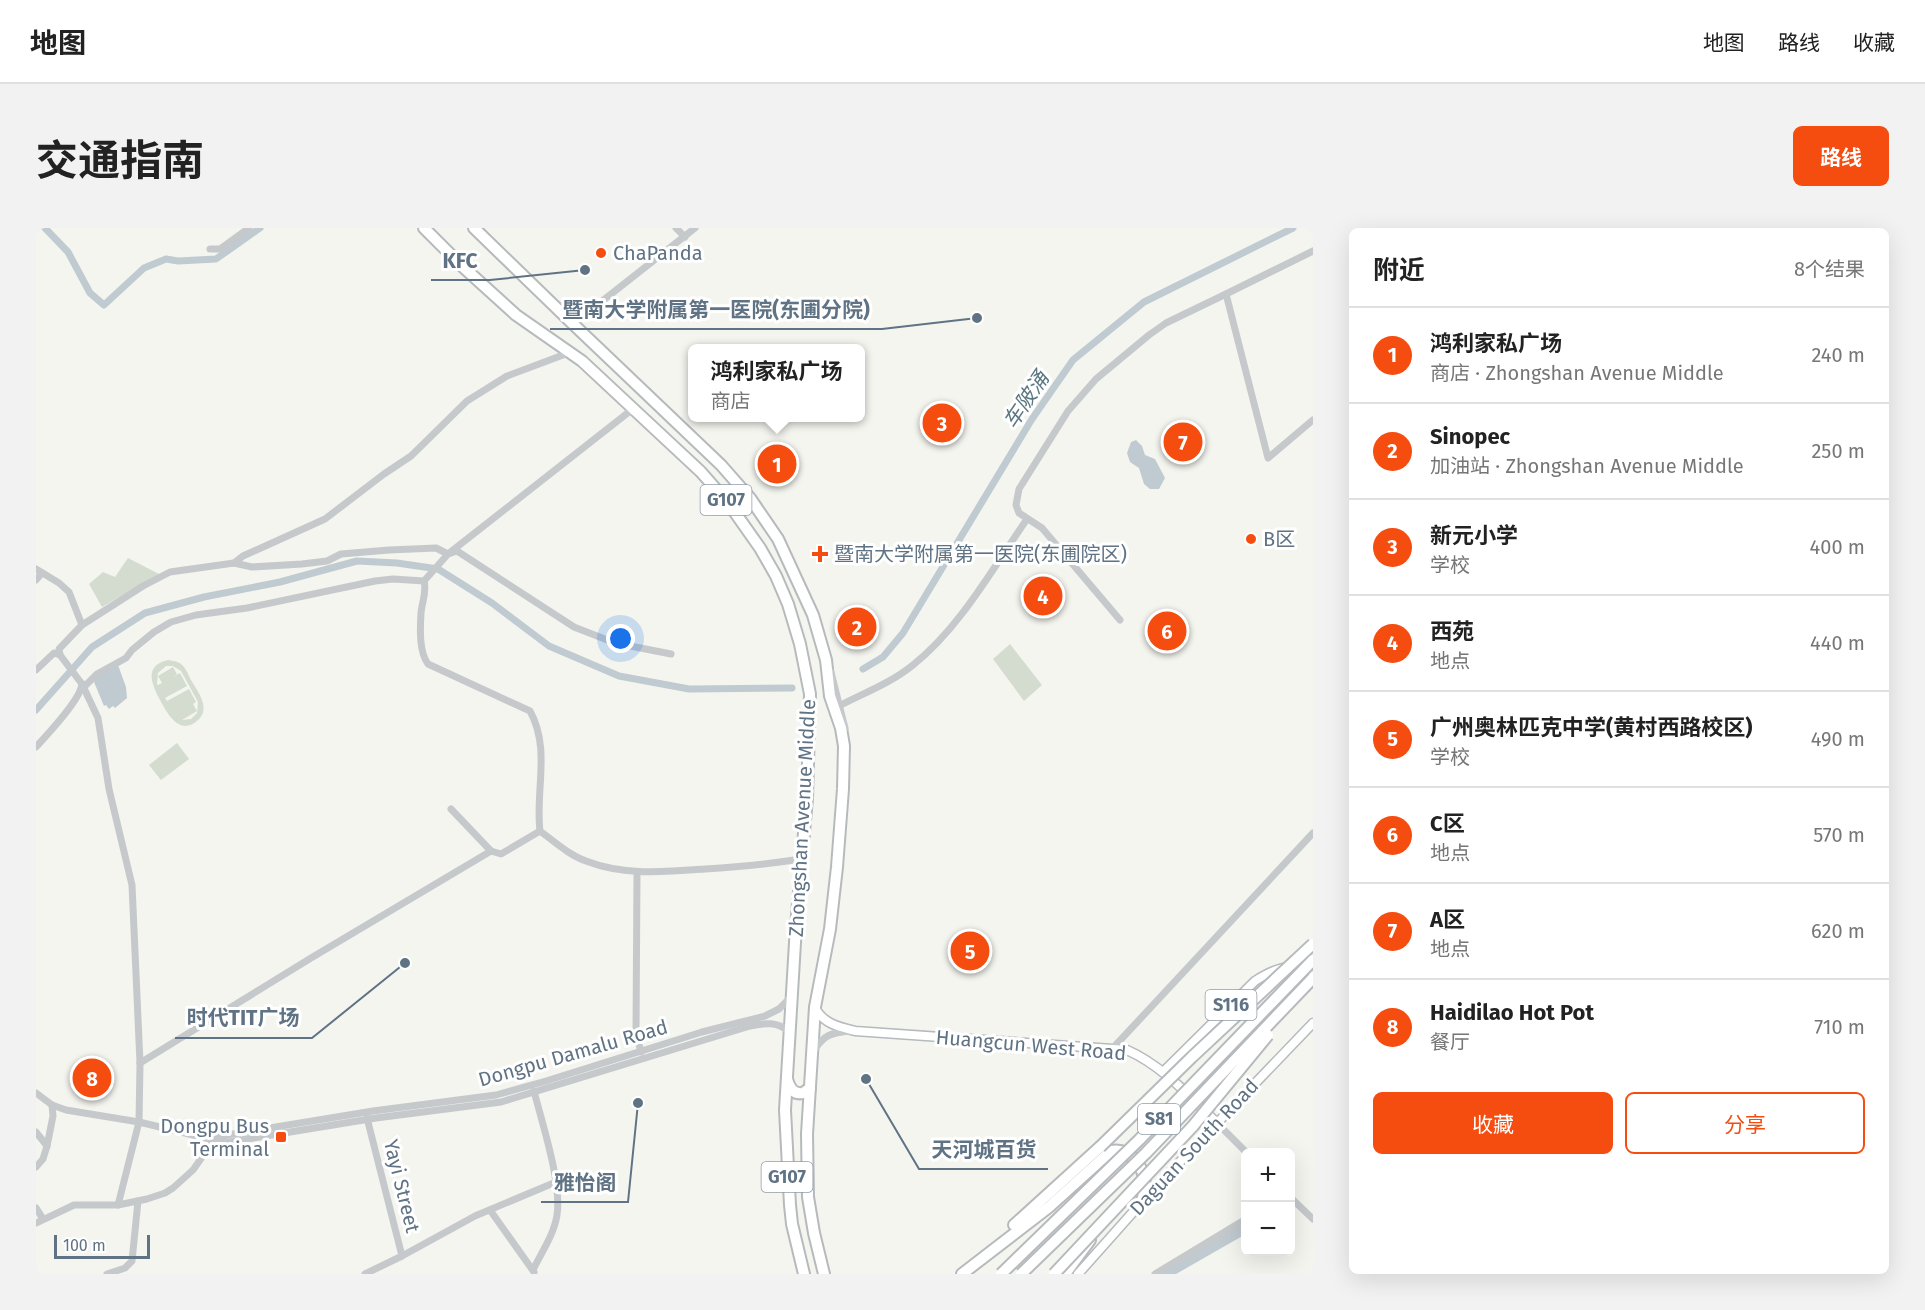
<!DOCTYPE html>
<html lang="zh">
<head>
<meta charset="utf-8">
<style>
  body { margin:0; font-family:"Fira Sans","Noto Sans SC",sans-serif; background:#f2f2f2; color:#222 }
  .controls { position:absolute; right:18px; bottom:18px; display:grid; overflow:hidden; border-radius:9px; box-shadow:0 6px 24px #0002 }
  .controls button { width:54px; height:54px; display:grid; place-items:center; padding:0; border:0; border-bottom:2px solid #e0e0e0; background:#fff; color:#222; font:30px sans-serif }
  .scale { position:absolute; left:18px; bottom:15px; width:96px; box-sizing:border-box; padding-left:6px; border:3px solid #607384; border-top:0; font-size:16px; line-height:21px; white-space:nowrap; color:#607384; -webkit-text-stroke:4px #fff; paint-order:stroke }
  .you { position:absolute; left:585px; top:411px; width:21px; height:21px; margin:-15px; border:4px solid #fff; border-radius:50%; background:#1a73e8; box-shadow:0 0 0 9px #1a73e833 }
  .badge { display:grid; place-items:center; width:39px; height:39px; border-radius:50%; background:#f54c0f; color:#fff; font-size:20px; font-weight:700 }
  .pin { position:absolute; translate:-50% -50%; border:3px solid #fff; box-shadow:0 2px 6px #0006 }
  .popup { position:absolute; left:652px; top:116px; width:177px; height:78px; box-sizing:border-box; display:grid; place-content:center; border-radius:9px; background:#fff; filter:drop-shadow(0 2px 4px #0005); font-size:20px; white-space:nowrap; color:#767676 }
  .popup b { font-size:22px; color:#222 }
  .popup::after { content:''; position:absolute; left:50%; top:100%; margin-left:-12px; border:12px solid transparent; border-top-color:#fff }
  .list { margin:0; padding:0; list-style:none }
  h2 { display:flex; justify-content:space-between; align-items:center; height:78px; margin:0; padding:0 24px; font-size:26px }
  h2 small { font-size:20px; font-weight:400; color:#767676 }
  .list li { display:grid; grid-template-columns:39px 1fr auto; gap:18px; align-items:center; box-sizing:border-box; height:96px; padding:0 24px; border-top:2px solid #e0e0e0 }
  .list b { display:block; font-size:22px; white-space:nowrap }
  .list p { margin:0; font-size:20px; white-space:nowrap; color:#767676 }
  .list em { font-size:20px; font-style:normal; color:#767676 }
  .actions { display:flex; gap:12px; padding:18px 24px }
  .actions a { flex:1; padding:14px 0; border:2px solid #f54c0f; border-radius:9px; text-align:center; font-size:21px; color:#f54c0f }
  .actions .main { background:#f54c0f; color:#fff }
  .map { position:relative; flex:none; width:1277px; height:1046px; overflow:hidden; border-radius:9px }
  header { display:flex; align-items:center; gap:36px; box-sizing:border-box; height:84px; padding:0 30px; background:#fff; border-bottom:2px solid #e0e0e0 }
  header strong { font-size:28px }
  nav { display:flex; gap:33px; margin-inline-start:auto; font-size:21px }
  .intro { display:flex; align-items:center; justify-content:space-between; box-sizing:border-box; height:144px; padding:0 36px }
  h1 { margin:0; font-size:42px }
  .button { padding:15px 27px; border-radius:9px; background:#f54c0f; color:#fff; font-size:21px; font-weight:700 }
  main { display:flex; gap:36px; padding:0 36px }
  aside { flex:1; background:#fff; border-radius:9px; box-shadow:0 6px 24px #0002 }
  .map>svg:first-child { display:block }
</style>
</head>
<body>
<header>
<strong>地图</strong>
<nav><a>地图</a><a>路线</a><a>收藏</a></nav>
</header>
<div class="intro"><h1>交通指南</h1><a class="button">路线</a></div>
<main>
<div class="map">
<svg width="1277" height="1046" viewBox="0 0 1277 1046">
  <rect width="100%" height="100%" fill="#f4f5ef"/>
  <g fill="#d4dcd0" fill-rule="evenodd">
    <polygon points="92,330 123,346 66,379 53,356 67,344 79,349"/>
    <polygon points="974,416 1006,457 988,473 957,431"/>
    <path d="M 132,432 C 137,433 141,433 145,436 C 150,440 152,446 155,452 C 162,464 176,481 161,493 C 143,508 131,485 124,472 C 116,456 107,438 132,432 ZM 130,438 L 137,438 L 145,443 L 162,474 L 161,485 L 155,491 L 146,492 L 161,483 L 157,476 L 160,474 L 153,461 L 131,473 L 129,470 L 151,458 L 144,445 L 137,449 L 141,446 L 137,439 L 122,448 L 126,455 L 122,457 L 121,456 L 122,445 Z"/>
    <polygon points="141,515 153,531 125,552 113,537"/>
  </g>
  <g fill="#c0cbd1">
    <polygon points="1100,212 1106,218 1109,227 1119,231 1129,250 1123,261 1114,261 1108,256 1103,240 1094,234 1091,225 1095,214"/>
    <polygon points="82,437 90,459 91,470 79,480 77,478 73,481 70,477 68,478 58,454 63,447"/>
  </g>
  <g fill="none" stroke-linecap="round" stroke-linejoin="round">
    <g stroke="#c0cbd1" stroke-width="7">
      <polyline points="9,0 32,24 54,65 68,77 108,40 130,31 142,33 180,31 224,0"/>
      <polyline points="827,441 847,429 867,405 996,191 1037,132 1108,74 1257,0"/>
      <polyline points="0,482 56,419 109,385 168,369 244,354 321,333 361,335 402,341 456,375 513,418 583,448 653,461 756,460"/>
    </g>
    <polyline stroke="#c0cbd1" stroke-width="12" points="1128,1046 1210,999"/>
    <g stroke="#b6babe" stroke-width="11">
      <g id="major">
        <path d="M 779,780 C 788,796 803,799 819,803 L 1091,822 C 1127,838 1153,868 1181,895"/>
        <path d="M 1127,844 L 1219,753 C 1239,740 1250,738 1274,738"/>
        <polyline points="1042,1046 1114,965 1277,795"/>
      </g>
    </g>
    <g stroke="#b7babd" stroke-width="14">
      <g id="highway">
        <polyline points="388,0 426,38 480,87 546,133 665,244 693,276 724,320 740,348 752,376 764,416 774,466 771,570 760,698 749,882 754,977 756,996 768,1046"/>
        <polyline points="438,0 537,96 685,237 714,270 742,311 777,387 790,432 794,468 805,500 808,518 807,561 801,639 794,701 779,779 771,906 772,969 778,1005 788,1046"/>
        <path d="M 751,851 C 753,859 757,867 767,865 L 774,860"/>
        <polyline points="978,997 1064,919"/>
        <path d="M 926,1046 L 1013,979 L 1075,923 C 1093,919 1108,938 1109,956 C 1110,962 1107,969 1105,975"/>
        <polyline points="1029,1046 1054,1012"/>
      </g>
    </g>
    <g stroke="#c6c9cc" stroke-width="7">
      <polyline points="640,0 649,9"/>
      <polyline points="174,21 184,21 213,0"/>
      <polyline points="1277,23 1190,66 1232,230 1277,192"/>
      <polyline points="537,96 659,0"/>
      <polyline points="198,335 207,328 289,291 348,246 375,228 431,173 471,148 527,127 532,122"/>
      <polyline points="0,341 23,355 33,364 46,397"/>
      <polyline points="0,352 6,345"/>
      <path d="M 388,353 C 391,364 386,374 385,385 C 384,401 383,424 392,436 L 494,483 C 515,521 499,563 504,603 C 519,614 533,627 550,633 C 588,648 630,644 669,641 C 701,639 733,636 765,631"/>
      <polyline points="1084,392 1006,300 983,285 980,277 983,261 1032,183 1060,151 1113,107 1130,95 1190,66"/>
      <polyline points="24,427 46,456 62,490 73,561 96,657 104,835 103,894 82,977"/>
      <polyline points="0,442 18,425 24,427 23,421 46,397 107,358 134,344 198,335 216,339 266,336 291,333 305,326 353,322 400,320 412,326 421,323 538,399 579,415 635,426"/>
      <polyline points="795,444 809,500"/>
      <path d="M 803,478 C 828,465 855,455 877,437 C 923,401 957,340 991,291"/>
      <path d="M 0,519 C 11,507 45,471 46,456 L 50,457 L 61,446 L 90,430 L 96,422 L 118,404 L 135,394 L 160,387 L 211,380 L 339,353 L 357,351 L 388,353 L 412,326 L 598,180"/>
      <polyline points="415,581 455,623 465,626 504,603"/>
      <polyline points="601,644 600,805 605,824"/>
      <polyline points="1077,820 1277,605"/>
      <path d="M 777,824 C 788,806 795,805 815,803"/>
      <polyline points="104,835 275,730 455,623"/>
      <path d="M 0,865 L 16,877 L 30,882 L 103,894 L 178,912 L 193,914 L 340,890 L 465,874 L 714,798 C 729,795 742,793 753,804"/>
      <polyline points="1181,895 1210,924"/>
      <polyline points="0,904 11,918 7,931 0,939"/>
      <polyline points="11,918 17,888 16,877"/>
      <polyline points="1254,969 1277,991"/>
      <polyline points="0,980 7,991"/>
      <polyline points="454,982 498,1044"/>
      <polyline points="0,995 38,977 82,977 111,971 129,965 137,960 157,942 178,912 185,908 337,883 460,867 510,853 666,804 729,788 743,781 755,769"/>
      <polyline points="366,1028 439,988 520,954"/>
      <path d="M 497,1042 C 505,1025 518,1007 521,987 C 526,955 506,895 498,863"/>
      <polyline points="71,1046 89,1040 96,1033 102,973"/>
      <polyline points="329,1046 366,1028 331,890"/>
      <polyline points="1119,1046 1210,991"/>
    </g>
    <use href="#major" stroke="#fff" stroke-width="8"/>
    <use href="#highway" stroke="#fff" stroke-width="10"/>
    <g stroke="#b7babd" stroke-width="14" stroke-linecap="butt">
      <g id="highway-bridge">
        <polyline points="1064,919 1156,829 1277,716"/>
        <polyline points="965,1046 1103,912 1277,732"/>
        <polyline points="985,1046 1110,925 1277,750"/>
        <polyline points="1018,1046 1157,898 1232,807"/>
      </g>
    </g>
    <use href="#highway-bridge" stroke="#fff" stroke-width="10"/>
  </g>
  <g fill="#f54c0f" stroke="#fff" stroke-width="2">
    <circle cx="565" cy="25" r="6"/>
    <circle cx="1215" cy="311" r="6"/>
    <path d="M781 317h6v6h6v6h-6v6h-6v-6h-6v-6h6z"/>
    <rect x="239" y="903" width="12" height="12" rx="3"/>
  </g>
  <g text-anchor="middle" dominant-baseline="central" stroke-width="6" stroke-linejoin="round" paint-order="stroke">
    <g fill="#fff" stroke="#909da9" stroke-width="1.5">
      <rect x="664.5" y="257" width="51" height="30" rx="4.5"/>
      <rect x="1169.5" y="762" width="51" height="30" rx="4.5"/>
      <rect x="1102" y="876" width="42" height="30" rx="4.5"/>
      <rect x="725.5" y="934" width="51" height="30" rx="4.5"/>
    </g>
    <g font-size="18" font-weight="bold" fill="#607384">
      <text x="690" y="272">G107</text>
      <text x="1195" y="777">S116</text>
      <text x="1123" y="891">S81</text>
      <text x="751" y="949">G107</text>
    </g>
    <g font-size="20" fill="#607384" stroke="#fff" text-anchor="start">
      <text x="577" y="25">ChaPanda</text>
      <text x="1227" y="311">B区</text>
      <text x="798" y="326">暨南大学附属第一医院(东圃院区)</text>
      <text x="233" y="898" text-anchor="end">Dongpu Bus<tspan x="233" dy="23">Terminal</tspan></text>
    </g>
    <g font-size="20" fill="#607384" stroke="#fff">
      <text transform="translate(766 590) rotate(-87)">Zhongshan Avenue Middle</text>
      <text transform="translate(995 817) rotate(5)">Huangcun West Road</text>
      <text transform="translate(537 825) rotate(-16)">Dongpu Damalu Road</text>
      <text transform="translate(1158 919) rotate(-47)">Daguan South Road</text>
      <text transform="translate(366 958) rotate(76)">Yayi Street</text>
    </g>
    <g font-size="21" font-style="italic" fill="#5b7782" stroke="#fff">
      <text transform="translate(990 172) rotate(-56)">车陂涌</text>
    </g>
  </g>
  <path fill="none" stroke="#607384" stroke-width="2" d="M549 42L454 52H395M941 90L846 101H514M369 735L276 810H139M830 851L883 941H1012M602 875L592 974H505"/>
  <g fill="#607384" stroke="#fff" stroke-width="2">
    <circle cx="549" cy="42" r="6"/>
    <circle cx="941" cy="90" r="6"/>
    <circle cx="369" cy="735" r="6"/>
    <circle cx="830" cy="851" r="6"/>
    <circle cx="602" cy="875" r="6"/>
  </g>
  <g font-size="21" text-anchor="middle" font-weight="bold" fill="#607384" stroke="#fff" stroke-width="6" stroke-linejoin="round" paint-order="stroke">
    <text x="424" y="40">KFC</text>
    <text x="680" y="89">暨南大学附属第一医院(东圃分院)</text>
    <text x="207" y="797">时代TIT广场</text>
    <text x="948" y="929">天河城百货</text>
    <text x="549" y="962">雅怡阁</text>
  </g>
</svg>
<div class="controls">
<button>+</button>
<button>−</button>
</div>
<div class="scale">100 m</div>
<div class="you"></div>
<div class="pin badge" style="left:741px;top:236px">1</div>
<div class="popup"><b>鸿利家私广场</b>商店</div>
<div class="pin badge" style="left:821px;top:399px">2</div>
<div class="pin badge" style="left:906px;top:195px">3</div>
<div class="pin badge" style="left:1007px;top:368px">4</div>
<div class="pin badge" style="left:934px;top:723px">5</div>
<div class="pin badge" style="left:1131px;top:403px">6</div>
<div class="pin badge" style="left:1147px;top:214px">7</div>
<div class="pin badge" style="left:56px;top:850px">8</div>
</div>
<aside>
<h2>附近<small>8个结果</small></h2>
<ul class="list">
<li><span class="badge">1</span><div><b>鸿利家私广场</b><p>商店 · Zhongshan Avenue Middle</p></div><em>240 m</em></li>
<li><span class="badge">2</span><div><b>Sinopec</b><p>加油站 · Zhongshan Avenue Middle</p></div><em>250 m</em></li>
<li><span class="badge">3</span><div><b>新元小学</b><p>学校</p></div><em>400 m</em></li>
<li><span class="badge">4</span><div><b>西苑</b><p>地点</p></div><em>440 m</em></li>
<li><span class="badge">5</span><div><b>广州奥林匹克中学(黄村西路校区)</b><p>学校</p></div><em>490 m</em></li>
<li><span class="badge">6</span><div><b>C区</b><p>地点</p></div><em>570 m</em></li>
<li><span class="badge">7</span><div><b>A区</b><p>地点</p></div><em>620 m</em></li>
<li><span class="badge">8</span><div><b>Haidilao Hot Pot</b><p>餐厅</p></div><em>710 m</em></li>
</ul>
<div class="actions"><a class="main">收藏</a><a>分享</a></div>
</aside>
</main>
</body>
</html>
